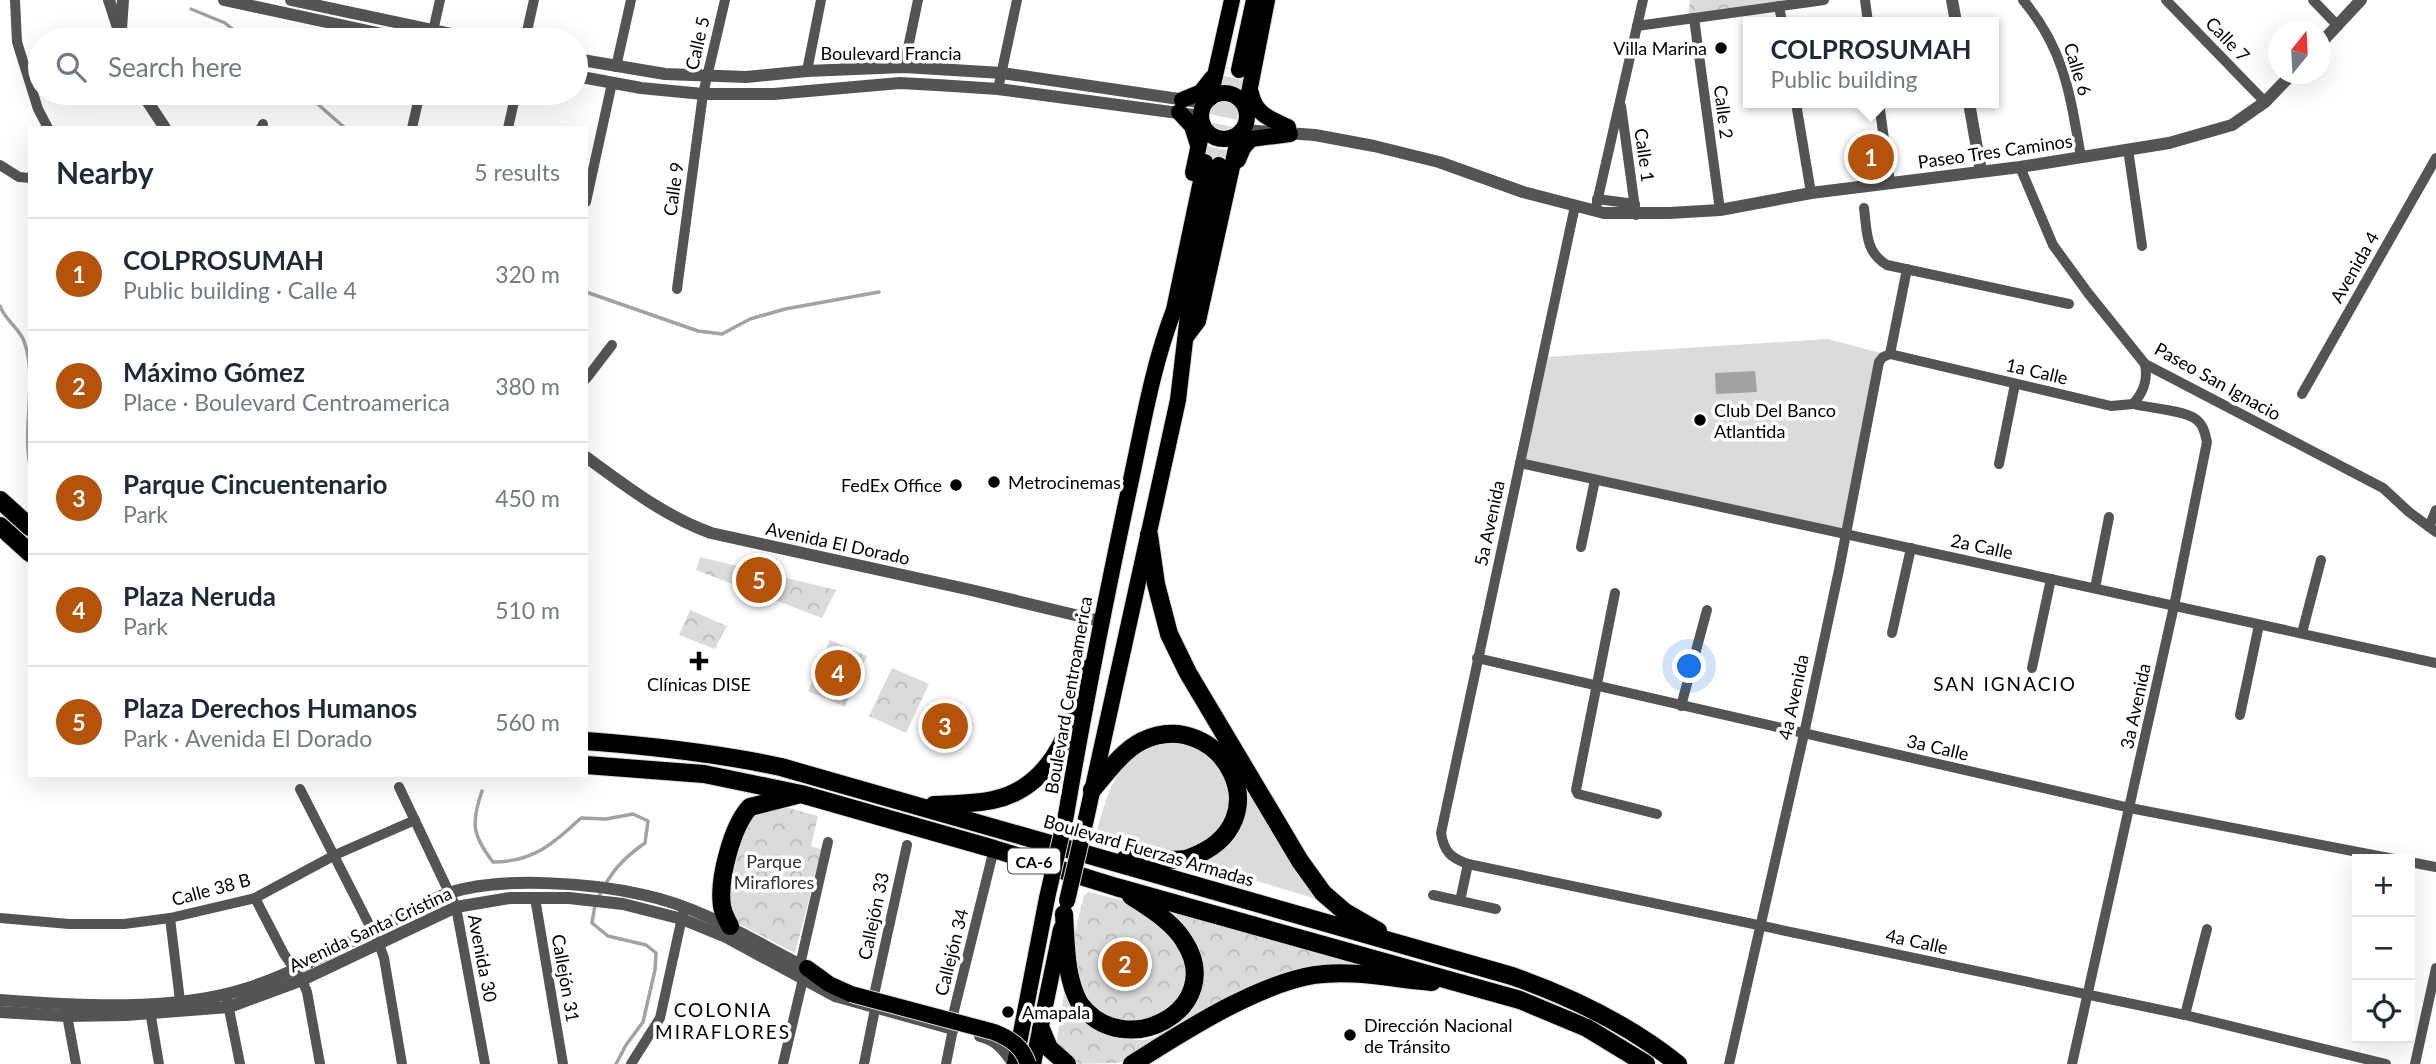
<!DOCTYPE html>
<html lang="en">
<head>
<meta charset="utf-8">
<style>
  body { margin:0; font-family:Lato,sans-serif; background:#f6f6f7; color:#1f2937 }
  .controls { position:absolute; right:21px; bottom:21px; display:grid; overflow:hidden; border-radius:0px; box-shadow:0 7px 28px #0002 }
  .controls button { width:63px; height:63px; display:grid; place-items:center; padding:0; border:0; border-bottom:2px solid #e0e1e3; background:#fff; color:#1f2937; font:35px sans-serif }
  .compass { position:absolute; left:2268px; top:21px; width:63px; height:63px; border-radius:50%; background:#fff; box-shadow:0 7px 28px #0002; rotate:18deg }
  .you { position:absolute; left:1690px; top:667px; width:24px; height:24px; margin:-18px; border:5px solid #fff; border-radius:50%; background:#1a73e8; box-shadow:0 0 0 10px #1a73e833 }
  .badge { display:grid; place-items:center; width:46px; height:46px; border-radius:50%; background:#b45309; color:#fff; font-size:23px; font-weight:700 }
  .pin { position:absolute; translate:-50% -50%; border:4px solid #fff; box-shadow:0 2px 7px #0006 }
  .popup { position:absolute; left:1743px; top:17px; width:256px; height:91px; box-sizing:border-box; display:grid; place-content:center; border-radius:0px; background:#fff; filter:drop-shadow(0 2px 5px #0005); font-size:23px; white-space:nowrap; color:#747a83 }
  .popup b { font-size:26px; color:#1f2937 }
  .popup::after { content:''; position:absolute; left:50%; top:100%; margin-left:-14px; border:14px solid transparent; border-top-color:#fff }
  .list { margin:0; padding:0; list-style:none }
  h2 { display:flex; justify-content:space-between; align-items:center; height:91px; margin:0; padding:0 28px; font-size:30px }
  h2 small { font-size:23px; font-weight:400; color:#747a83 }
  .list li { display:grid; grid-template-columns:46px 1fr auto; gap:21px; align-items:center; box-sizing:border-box; height:112px; padding:0 28px; border-top:2px solid #e0e1e3 }
  .list b { display:block; font-size:26px; white-space:nowrap }
  .list p { margin:0; font-size:23px; white-space:nowrap; color:#747a83 }
  .list em { font-size:23px; font-style:normal; color:#747a83 }
  .icon { flex:none; width:38px; height:38px; fill:none; stroke:currentColor; stroke-width:2; stroke-linecap:round; stroke-linejoin:round }
  .map { position:relative; flex:none; width:2436px; height:1064px; overflow:hidden }
  .search { position:absolute; background:#fff; box-shadow:0 7px 28px #0002; left:28px; top:28px; width:560px; height:77px; display:flex; align-items:center; gap:18px; box-sizing:border-box; padding:0 24px; border-radius:38px; color:#747a83; font-size:26px }
  .panel { position:absolute; background:#fff; box-shadow:0 7px 28px #0002; left:28px; top:126px; width:560px; height:651px; border-radius:0px }
  .map>svg:first-child { display:block }
</style>
</head>
<body>
<div class="map">
<svg width="2436" height="1064" viewBox="0 0 2436 1064">
  <defs>
    <pattern id="park-crowns" width="20" height="18" patternUnits="userSpaceOnUse" patternTransform="scale(1.75)"><rect width="20" height="18" fill="#dbdbdb"/><path d="M2 6a3 3 0 1 1 6 0M12 15a3 3 0 1 1 6 0" fill="none" stroke="#bababa"/></pattern>
  </defs>
  <rect width="100%" height="100%" fill="#fff"/>
  <g fill="#dbdbdb">
    <polygon points="1828,339 1888,355 1882,363 1846,530 1521,461 1544,357"/>
    <path d="M 1182,735 L 1239,770 L 1323,901 L 1237,875 L 1162,865 L 1196,859 L 1225,821 C 1221,827 1216,834 1211,838 C 1179,863 1130,850 1094,843 C 1100,817 1114,762 1140,750 C 1153,743 1168,740 1182,735 Z"/>
  </g>
  <g fill="url(#park-crowns)">
    <polygon points="1690,0 1785,0 1785,1 1688,15"/>
    <polygon points="700,557 836,590 822,618 696,570"/>
    <polygon points="690,610 727,626 715,649 679,635"/>
    <polygon points="830,640 867,656 845,707 808,691"/>
    <polygon points="892,668 929,684 906,733 869,716"/>
    <polygon points="928,704 973,723 962,748 917,729"/>
    <polygon points="781,806 818,816 811,846 822,850 795,953 734,921 727,893 736,848 755,811"/>
    <polygon points="1088,892 1133,903 1170,928 1192,969 1173,1018 1100,1023 1076,981 1072,943 1084,896"/>
    <polygon points="1162,909 1173,911 1384,970 1321,970 1164,1037 1119,1063 1073,1064 1056,1046 1067,975 1094,1027 1108,1035 1124,1039 1143,1040 1150,1039 1173,1027 1188,1010 1201,960 1198,946 1190,932 1163,915"/>
  </g>
  <polygon fill="#a2a2a2" points="1755,371 1757,392 1716,394 1715,373"/>
  <g fill="none" stroke-linecap="round" stroke-linejoin="round">
    <g stroke="#a2a2a2" stroke-width="3.5">
      <polyline points="191,9 225,23 246,40"/>
      <polyline points="305,93 345,128"/>
      <polyline points="586,292 698,331 722,334 750,319 785,309 879,292"/>
      <path d="M 0,306 C 5,320 19,328 24,341 C 38,380 22,426 30,465"/>
      <path d="M 482,791 C 471,823 472,835 493,862 C 533,862 553,844 581,818 L 606,819 L 633,814 L 648,821 L 645,843 C 623,858 610,873 598,898"/>
      <polyline points="595,905 592,923 608,936 646,945 656,953 655,970 643,1022 626,1045 616,1064"/>
    </g>
    <g stroke="#d9d9d9" stroke-width="16" stroke-dasharray="16 8" stroke-linecap="butt">
      <polyline points="1205,162 1225,67"/>
      <polyline points="1219,165 1239,70"/>
    </g>
    <g stroke="#dbdbdb" stroke-width="18">
      <g id="primary">
        <polyline points="1239,70 1254,0"/>
        <path d="M 1251,93 C 1255,114 1270,119 1288,127"/>
        <circle cx="1224" cy="116" r="23"/>
        <polyline points="1210,98 1232,0"/>
        <polyline points="1182,100 1201,92 1212,78"/>
        <polyline points="1246,108 1267,0"/>
        <polyline points="1179,112 1192,126 1198,145"/>
        <polyline points="1238,160 1243,148 1251,139 1290,134"/>
        <polyline points="1193,173 1203,125"/>
        <polyline points="1186,337 1198,321 1239,135"/>
        <path d="M 1066,815 C 1085,703 1107,592 1131,480 C 1143,424 1153,364 1174,310 L 1205,162"/>
        <polyline points="1086,819 1178,400 1188,315 1219,165"/>
        <polyline points="807,968 829,984 851,994"/>
        <polyline points="1015,1064 1047,898"/>
        <polyline points="1033,1064 1061,929"/>
      </g>
    </g>
    <g stroke="#dbdbdb" stroke-width="20">
      <g id="trunk">
        <polyline points="0,500 30,527"/>
        <polyline points="0,526 30,553"/>
        <polyline points="1149,535 1156,584 1169,634 1188,673 1300,861 1323,893 1345,912 1378,931"/>
        <path d="M 586,741 C 652,746 716,753 781,767 L 1512,976 C 1572,997 1628,1024 1678,1064"/>
        <polyline points="586,765 704,774 801,794 994,849 1116,887 1520,1000 1587,1028 1646,1064"/>
        <path d="M 1092,790 C 1106,774 1122,751 1142,741 C 1220,704 1287,823 1189,858 C 1177,862 1141,859 1125,859"/>
        <path d="M 934,805 C 953,804 974,804 993,800 C 1058,786 1072,720 1091,667"/>
        <path d="M 1064,914 C 1066,943 1065,978 1080,1004 C 1125,1064 1228,1008 1184,941 C 1173,922 1149,908 1131,896"/>
        <path d="M 730,926 C 727,920 723,913 722,906 C 718,880 732,826 750,807 L 797,795"/>
        <polyline points="1041,1029 1049,1048 1067,1064"/>
        <path d="M 1132,1064 C 1183,1032 1255,985 1314,975 C 1352,969 1394,979 1432,982"/>
      </g>
    </g>
    <g stroke="#545454" stroke-width="10">
      <polyline points="15,0 17,42 38,109 48,128"/>
      <polyline points="1865,0 1868,22"/>
      <path d="M 2023,0 C 2065,50 2070,95 2081,157"/>
      <polyline points="2166,0 2265,102"/>
      <polyline points="2313,0 2338,26"/>
      <polyline points="1779,6 1782,22"/>
      <polyline points="1694,18 1720,210"/>
      <polyline points="1637,26 1824,0"/>
      <polyline points="431,40 440,0"/>
      <polyline points="525,40 534,0"/>
      <polyline points="616,67 631,0"/>
      <polyline points="904,67 918,0"/>
      <polyline points="807,71 821,0"/>
      <polyline points="998,89 1017,0"/>
      <polyline points="1796,103 1811,193"/>
      <polyline points="1879,103 1890,183"/>
      <polyline points="1621,106 1636,215"/>
      <polyline points="261,128 263,124"/>
      <polyline points="412,128 420,93"/>
      <polyline points="508,128 516,93"/>
      <polyline points="2128,149 2142,246"/>
      <polyline points="0,165 19,177 30,178"/>
      <polyline points="2020,167 2053,245 2088,293 2145,364 2383,488 2409,512 2436,532"/>
      <polyline points="1597,199 1635,204"/>
      <polyline points="586,202 612,83"/>
      <path d="M 1575,206 L 1441,833 C 1444,852 1451,858 1468,864 L 2185,1015 L 2386,1064"/>
      <path d="M 1864,208 C 1867,231 1865,252 1887,265 L 2069,304"/>
      <polyline points="1595,211 1643,0"/>
      <polyline points="677,289 703,94 725,0"/>
      <path d="M 1890,354 L 2111,406 L 2133,404 C 2144,392 2148,380 2145,364"/>
      <polyline points="1890,354 1907,269"/>
      <polyline points="586,379 612,345"/>
      <polyline points="2302,394 2436,158"/>
      <polyline points="1520,463 2436,663"/>
      <polyline points="1999,464 2015,384"/>
      <polyline points="2429,527 2436,510"/>
      <polyline points="1581,547 1595,480"/>
      <polyline points="2095,588 2109,517"/>
      <polyline points="1615,593 1576,790 1578,794 1657,814"/>
      <polyline points="1892,633 1911,548"/>
      <polyline points="2302,633 2321,560"/>
      <polyline points="1477,658 2130,808 2394,859"/>
      <polyline points="2032,668 2051,579"/>
      <polyline points="1681,706 1707,610"/>
      <polyline points="2240,715 2259,625"/>
      <polyline points="399,787 456,907 485,1064"/>
      <polyline points="300,789 379,944 384,958 402,1064"/>
      <polyline points="2410,862 2436,867"/>
      <polyline points="1433,895 1496,909"/>
      <polyline points="255,898 284,954 302,980 307,992 320,1064"/>
      <polyline points="535,898 563,1064"/>
      <polyline points="1460,901 1468,864"/>
      <polyline points="0,918 69,924 124,924 170,918 255,898 335,855 415,820"/>
      <polyline points="170,918 181,1009"/>
      <polyline points="800,965 828,842"/>
      <polyline points="226,994 240,1064"/>
      <polyline points="874,995 907,845"/>
      <polyline points="149,1005 159,1064"/>
      <polyline points="66,1010 76,1064"/>
      <polyline points="2185,1015 2207,929"/>
      <polyline points="631,1064 660,1018 683,913"/>
      <polyline points="783,1064 803,979"/>
      <polyline points="864,1064 875,1009"/>
      <polyline points="946,1064 953,1029 953,1015 994,849"/>
      <polyline points="1729,1064 1804,734 1839,570 1879,362 1883,357 1890,354"/>
      <path d="M 2072,1064 L 2174,606 L 2207,442 C 2205,433 2203,423 2194,418 C 2181,410 2149,408 2133,404"/>
      <polyline points="2415,1064 2436,968"/>
    </g>
    <g stroke="#545454" stroke-width="12">
      <polyline points="109,0 122,40"/>
      <polyline points="224,0 410,40"/>
      <polyline points="291,0 480,40"/>
      <polyline points="1952,0 1956,22"/>
      <polyline points="121,29 123,0"/>
      <polyline points="2320,44 2361,0"/>
      <polyline points="576,59 665,74 746,77 807,71 904,67 1002,73 1206,103"/>
      <polyline points="576,76 641,88 703,94 774,94 900,83 937,85 998,89 1201,116"/>
      <polyline points="142,93 165,128"/>
      <polyline points="1969,103 1981,171"/>
      <polyline points="1243,130 1315,135 1374,146 1439,162 1523,192 1604,213 1669,213 1720,210 1811,193 2020,167 2169,143 2232,125 2265,102 2292,74"/>
      <path d="M 586,457 C 626,486 664,516 711,533 L 971,590 L 1100,621"/>
      <path d="M 0,1000 C 76,1006 175,1012 248,988 C 303,970 354,938 406,914 C 420,907 435,897 449,893 C 500,876 593,883 644,895 C 706,908 757,944 813,971"/>
      <polyline points="0,1012 67,1016 126,1015 229,1007 302,980 456,907 510,898 569,898 623,904 682,919 726,937 835,996 953,1029"/>
      <path d="M 980,1036 C 997,1040 1004,1050 1014,1064"/>
    </g>
    <use href="#primary" stroke="#000" stroke-width="16"/>
    <use href="#trunk" stroke="#000" stroke-width="18"/>
    <g stroke="#dbdbdb" stroke-width="18" stroke-linecap="butt">
      <g id="primary-bridge">
        <polyline points="1047,898 1066,815"/>
        <polyline points="1067,901 1086,819"/>
        <path d="M 851,994 L 994,1032 C 1011,1039 1022,1046 1028,1064"/>
      </g>
    </g>
    <use href="#primary-bridge" stroke="#000" stroke-width="16"/>
  </g>
  <g fill="#000" stroke="#fff" stroke-width="2.5">
    <circle cx="1721" cy="48" r="7"/>
    <circle cx="1700" cy="420" r="7"/>
    <circle cx="994" cy="482" r="7"/>
    <circle cx="956" cy="485" r="7"/>
    <path d="M695.5 650.5h7v7h7v7h-7v7h-7v-7h-7v-7h7z"/>
    <circle cx="1008" cy="1012" r="7"/>
    <circle cx="1350" cy="1035" r="7"/>
  </g>
  <g text-anchor="middle" dominant-baseline="central" stroke-width="7" stroke-linejoin="round" paint-order="stroke">
    <rect fill="#fff" stroke="#4c4c4c" stroke-width="2" x="1008" y="848.5" width="52" height="25" rx="5"/>
    <g font-size="16" font-weight="bold" fill="#000">
      <text x="1034" y="861">CA-6</text>
    </g>
    <g font-size="18" fill="#000" stroke="#fff">
      <text transform="translate(2228 39) rotate(46)">Calle 7</text>
      <text transform="translate(697 43) rotate(-77)">Calle 5</text>
      <text x="891" y="53">Boulevard Francia</text>
      <text transform="translate(2078 69) rotate(73)">Calle 6</text>
      <text transform="translate(1724 112) rotate(83)">Calle 2</text>
      <text transform="translate(1995 151) rotate(-8)">Paseo Tres Caminos</text>
      <text transform="translate(1645 155) rotate(82)">Calle 1</text>
      <text transform="translate(673 189) rotate(-82)">Calle 9</text>
      <text transform="translate(2354 267) rotate(-60)">Avenida 4</text>
      <text transform="translate(2037 371) rotate(13)">1a Calle</text>
      <text transform="translate(2218 381) rotate(29)">Paseo San Ignacio</text>
      <text transform="translate(1489 523) rotate(-78)">5a Avenida</text>
      <text transform="translate(838 543) rotate(12)">Avenida El Dorado</text>
      <text transform="translate(1982 546) rotate(12)">2a Calle</text>
      <text transform="translate(1068 695) rotate(-80)">Boulevard Centroamerica</text>
      <text transform="translate(1793 697) rotate(-78)">4a Avenida</text>
      <text transform="translate(2135 706) rotate(-78)">3a Avenida</text>
      <text transform="translate(1938 747) rotate(13)">3a Calle</text>
      <text transform="translate(1149 850) rotate(16)">Boulevard Fuerzas Armadas</text>
      <text transform="translate(211 889) rotate(-15)">Calle 38 B</text>
      <text transform="translate(873 916) rotate(-78)">Callejón 33</text>
      <text transform="translate(370 929) rotate(-25)">Avenida Santa Cristina</text>
      <text transform="translate(1917 941) rotate(12)">4a Calle</text>
      <text transform="translate(951 952) rotate(-76)">Callejón 34</text>
      <text transform="translate(483 958) rotate(79)">Avenida 30</text>
      <text transform="translate(566 978) rotate(80)">Callejón 31</text>
    </g>
    <g font-size="18" fill="#000" stroke="#fff" text-anchor="start">
      <text x="1707" y="48" text-anchor="end">Villa Marina</text>
      <text x="1714" y="410">Club Del Banco<tspan x="1714" dy="21">Atlantida</tspan></text>
      <text x="1008" y="482">Metrocinemas</text>
      <text x="942" y="485" text-anchor="end">FedEx Office</text>
      <text x="699" y="684" text-anchor="middle">Clínicas DISE</text>
      <text x="1022" y="1012">Amapala</text>
      <text x="1364" y="1025">Dirección Nacional<tspan x="1364" dy="21">de Tránsito</tspan></text>
    </g>
    <g font-size="18" fill="#323232" stroke="#fff">
      <text x="774" y="861">Parque<tspan x="774" dy="21">Miraflores</tspan></text>
    </g>
    <g font-size="19" letter-spacing="2" fill="#000" stroke="#fff">
      <text x="2005" y="683">SAN IGNACIO</text>
      <text x="723" y="1009">COLONIA<tspan x="723" dy="22">MIRAFLORES</tspan></text>
    </g>
  </g>
</svg>
<div class="controls">
<button>+</button>
<button>−</button>
<button><svg class="icon" aria-label="locate" viewBox="0 0 24 24"><circle cx="12" cy="12" r="6"/><path d="M12 2v4M12 18v4M2 12h4M18 12h4"/></svg></button>
</div>
<svg class="compass" viewBox="-18 -18 36 36"><path d="M0-13l5 13h-10z" fill="#e53935"/><path d="M0 13l5-13h-10z" fill="#747a83"/></svg>
<div class="you"></div>
<div class="pin badge" style="left:1871px;top:157px">1</div>
<div class="popup"><b>COLPROSUMAH</b>Public building</div>
<div class="pin badge" style="left:1125px;top:964px">2</div>
<div class="pin badge" style="left:945px;top:726px">3</div>
<div class="pin badge" style="left:838px;top:673px">4</div>
<div class="pin badge" style="left:759px;top:580px">5</div>
<div class="search"><svg class="icon" aria-label="search" viewBox="0 0 24 24"><circle cx="10" cy="10" r="6"/><path d="M15 15l6 6"/></svg>Search here</div>
<section class="panel">
<h2>Nearby<small>5 results</small></h2>
<ul class="list">
<li><span class="badge">1</span><div><b>COLPROSUMAH</b><p>Public building · Calle 4</p></div><em>320 m</em></li>
<li><span class="badge">2</span><div><b>Máximo Gómez</b><p>Place · Boulevard Centroamerica</p></div><em>380 m</em></li>
<li><span class="badge">3</span><div><b>Parque Cincuentenario</b><p>Park</p></div><em>450 m</em></li>
<li><span class="badge">4</span><div><b>Plaza Neruda</b><p>Park</p></div><em>510 m</em></li>
<li><span class="badge">5</span><div><b>Plaza Derechos Humanos</b><p>Park · Avenida El Dorado</p></div><em>560 m</em></li>
</ul>
</section>
</div>
</body>
</html>
